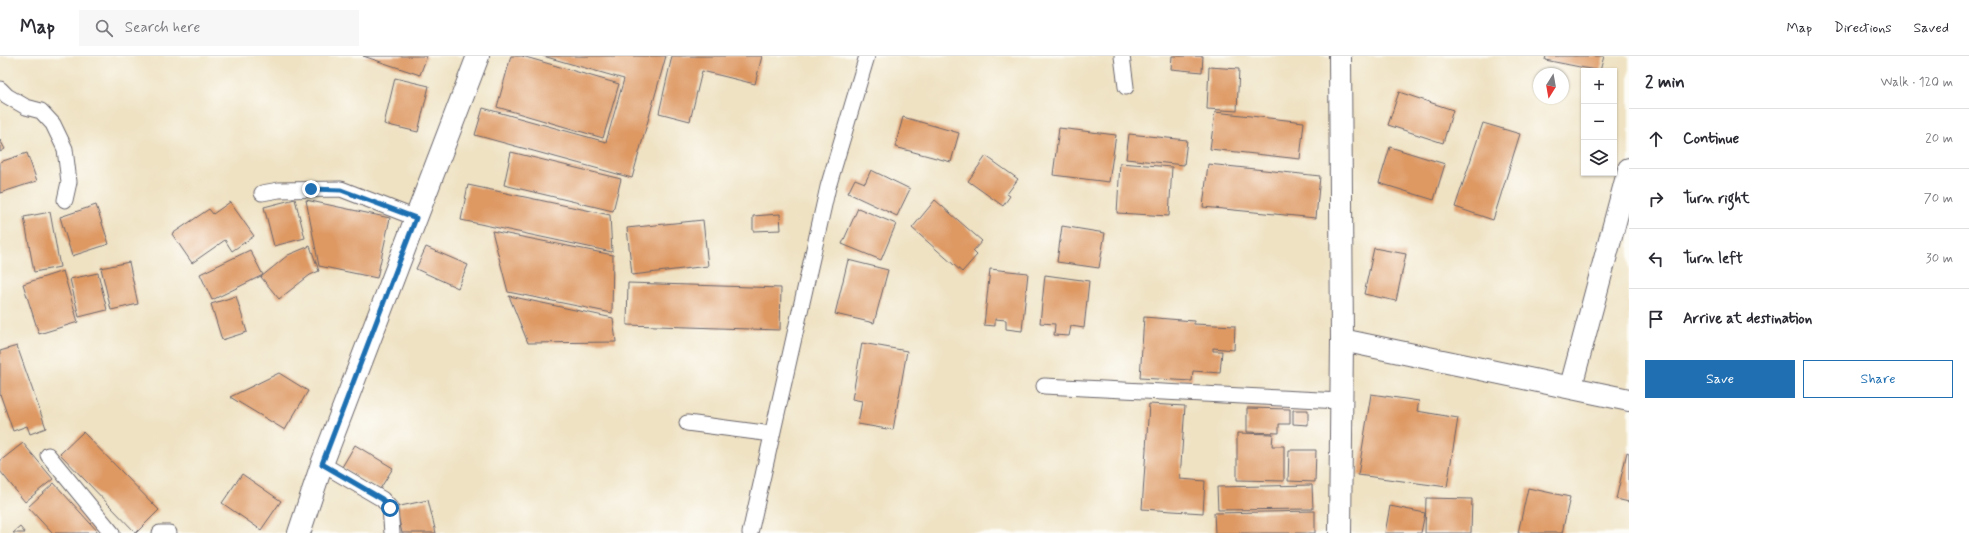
<!DOCTYPE html>
<html lang="en">
<head>
<meta charset="utf-8">
<style>
  body { margin:0; font-family:Mynerve,sans-serif; background:#f7f7f7; color:#2b2b33 }
  .controls { position:absolute; right:12px; top:12px; display:grid; overflow:hidden; border-radius:0px; box-shadow:0 1px 3px #0004 }
  .controls button { width:36px; height:36px; display:grid; place-items:center; padding:0; border:0; border-bottom:1px solid #e1e1e2; background:#fff; color:#2b2b33; font:20px sans-serif }
  .compass { position:absolute; left:1533px; top:12px; width:36px; height:36px; border-radius:50%; background:#fff; box-shadow:0 1px 3px #0004; rotate:191deg }
  .stop { position:absolute; width:12px; height:12px; margin:-9px; border:3px solid #1f6fb2; border-radius:50%; background:#fff }
  .stop.end { background:#1f6fb2; border-color:#fff; box-shadow:0 1px 4px #0008 }
  .list { margin:0; padding:0; list-style:none }
  h2 { display:flex; justify-content:space-between; align-items:center; height:52px; margin:0; padding:0 16px; font-size:17px }
  h2 small { font-size:13px; font-weight:400; color:#7c7c81 }
  .list li { display:grid; grid-template-columns:26px 1fr auto; gap:12px; align-items:center; box-sizing:border-box; height:60px; padding:0 16px; border-top:1px solid #e1e1e2 }
  .list b { display:block; font-size:15px; white-space:nowrap }
  .list em { font-size:13px; font-style:normal; color:#7c7c81 }
  .actions { display:flex; gap:8px; padding:12px 16px }
  .actions a { flex:1; padding:9px 0; border:1px solid #1f6fb2; border-radius:0px; text-align:center; font-size:14px; color:#1f6fb2 }
  .actions .main { background:#1f6fb2; color:#fff }
  .icon { flex:none; width:22px; height:22px; fill:none; stroke:currentColor; stroke-width:2; stroke-linecap:round; stroke-linejoin:round }
  .map { position:relative; flex:none; width:1629px; height:477px; overflow:hidden }
  header { display:flex; align-items:center; gap:24px; box-sizing:border-box; height:56px; padding:0 20px; background:#fff; border-bottom:1px solid #e1e1e2 }
  header strong { font-size:19px }
  nav { display:flex; gap:22px; margin-inline-start:auto; font-size:14px }
  .search { width:280px; height:36px; background:#f7f7f7; display:flex; align-items:center; gap:10px; box-sizing:border-box; padding:0 14px; border-radius:0px; color:#7c7c81; font-size:15px }
  main { display:flex }
  aside { flex:1; background:#fff }
  .map>svg:first-child { display:block }
</style>
</head>
<body>
<header>
<strong>Map</strong>
<div class="search"><svg class="icon" aria-label="search" viewBox="0 0 24 24"><circle cx="10" cy="10" r="6"/><path d="M15 15l6 6"/></svg>Search here</div>
<nav><a>Map</a><a>Directions</a><a>Saved</a></nav>
</header>
<main>
<div class="map">
<svg width="1629" height="477" viewBox="0 0 1629 477">
  <rect width="100%" height="100%" fill="#fdfcf7"/>
  <filter id="ink" filterUnits="userSpaceOnUse"><feTurbulence type="fractalNoise" baseFrequency=".025" numOctaves="2"/><feDisplacementMap in="SourceGraphic" scale="8" xChannelSelector="R" yChannelSelector="G"/><feConvolveMatrix kernelMatrix="1 2 1 2 8 2 1 2 1" color-interpolation-filters="sRGB"/></filter>
  <filter id="wash" filterUnits="userSpaceOnUse"><feTurbulence type="fractalNoise" baseFrequency=".012" numOctaves="4" result="noise"/><feDisplacementMap in="SourceGraphic" scale="16" xChannelSelector="R" yChannelSelector="G"/><feGaussianBlur stdDeviation="0.9" result="paint"/><feColorMatrix in="noise" values="0 0 0 0 0 0 0 0 0 0 0 0 0 0 0 0 0 1.4 0 .05"/><feComposite in="paint" operator="in"/></filter>
  <g filter="url(#wash)">
    <rect width="100%" height="100%" fill="#efe2c3"/>
    <g id="blocks">
      <g fill="#de9964">
        <polygon points="363,0 427,0 420,19"/>
        <polygon points="511,0 522,0 619,28 603,82 497,51"/>
        <polygon points="543,0 666,0 632,122 475,79 483,52 606,86 624,23"/>
        <polygon points="672,0 762,0 755,28 702,15 690,65 659,57"/>
        <polygon points="1172,0 1203,0 1202,16 1171,13"/>
        <polygon points="1546,0 1604,0 1600,15 1545,4"/>
        <polygon points="1209,11 1239,13 1237,55 1207,53"/>
        <polygon points="395,22 429,30 418,76 384,68"/>
        <polygon points="1399,36 1453,54 1443,87 1388,69"/>
        <polygon points="1215,56 1304,66 1300,103 1210,93"/>
        <polygon points="903,61 959,77 951,106 895,91"/>
        <polygon points="1483,67 1520,78 1493,164 1455,151"/>
        <polygon points="1059,72 1116,79 1109,126 1053,119"/>
        <polygon points="1129,78 1187,84 1184,109 1126,103"/>
        <polygon points="0,84 5,93 0,96"/>
        <polygon points="1390,91 1445,108 1434,144 1379,127"/>
        <polygon points="511,96 621,123 613,155 504,129"/>
        <polygon points="27,97 37,125 0,137 0,106"/>
        <polygon points="986,100 1018,123 1007,138 1010,140 1003,150 968,125"/>
        <polygon points="1120,107 1172,111 1169,160 1117,157"/>
        <polygon points="1208,108 1320,120 1316,162 1203,151"/>
        <polygon points="871,114 910,133 897,160 848,137 855,123 865,127"/>
        <polygon points="468,129 610,159 612,196 461,164"/>
        <polygon points="295,143 305,182 274,190 264,151"/>
        <polygon points="306,144 390,162 377,222 319,210"/>
        <polygon points="935,144 982,185 973,195 977,199 962,216 912,172"/>
        <polygon points="230,146 254,180 232,195 225,184 192,207 172,178 209,153 213,158"/>
        <polygon points="96,149 109,188 72,200 60,161"/>
        <polygon points="858,152 896,168 881,204 842,188"/>
        <polygon points="50,156 60,211 34,216 24,161"/>
        <polygon points="780,158 781,174 753,175 753,160"/>
        <polygon points="703,164 708,210 632,219 627,172"/>
        <polygon points="1062,170 1105,177 1099,212 1057,206"/>
        <polygon points="492,175 613,199 612,257 508,236"/>
        <polygon points="310,190 319,215 310,219 279,243 261,221 288,199"/>
        <polygon points="426,191 468,209 458,232 416,213"/>
        <polygon points="1374,192 1406,198 1396,245 1364,238"/>
        <polygon points="250,194 263,219 212,244 200,218"/>
        <polygon points="848,204 888,214 874,267 835,258"/>
        <polygon points="129,206 138,248 111,254 101,212"/>
        <polygon points="990,213 1028,217 1022,275 1006,273 1006,264 995,263 995,270 984,269"/>
        <polygon points="63,215 78,266 39,278 23,228"/>
        <polygon points="98,217 107,254 79,261 70,223"/>
        <polygon points="1045,219 1089,225 1084,272 1071,270 1069,280 1054,279 1055,268 1040,267"/>
        <polygon points="628,227 781,232 780,274 627,269"/>
        <polygon points="236,240 247,276 222,284 211,248"/>
        <polygon points="509,240 613,262 616,286 528,287"/>
        <polygon points="1144,261 1194,265 1194,268 1235,270 1234,294 1213,292 1213,295 1222,295 1220,317 1193,315 1192,325 1140,322"/>
        <polygon points="862,287 907,295 893,374 858,368 862,345 852,343"/>
        <polygon points="17,290 46,372 30,378 27,370 13,375 0,338 0,295"/>
        <polygon points="279,317 308,335 285,374 230,341"/>
        <polygon points="1371,338 1419,345 1417,355 1458,362 1447,431 1358,419"/>
        <polygon points="1149,348 1185,350 1180,423 1205,425 1203,457 1142,453"/>
        <polygon points="1247,352 1290,353 1290,368 1279,368 1279,377 1247,376"/>
        <polygon points="1293,354 1308,354 1308,369 1293,368"/>
        <polygon points="83,376 159,454 136,477 60,398"/>
        <polygon points="1237,377 1273,378 1272,390 1284,390 1284,425 1237,424"/>
        <polygon points="23,387 53,423 25,446 0,415 0,405"/>
        <polygon points="355,389 393,412 380,433 342,411"/>
        <polygon points="1289,394 1316,394 1315,426 1288,425"/>
        <polygon points="1627,396 1629,397 1629,446 1616,443"/>
        <polygon points="242,418 281,445 261,474 222,447"/>
        <polygon points="54,427 99,477 52,477 28,451"/>
        <polygon points="1312,429 1313,453 1218,454 1217,431"/>
        <polygon points="1528,432 1570,441 1562,477 1518,477"/>
        <polygon points="1426,442 1472,443 1471,477 1425,477"/>
        <polygon points="428,444 436,477 402,477 396,451"/>
        <polygon points="1390,450 1425,457 1421,477 1385,477"/>
        <polygon points="1315,455 1315,477 1215,477 1214,457"/>
        <polygon points="20,471 25,477 13,477"/>
      </g>
    </g>
  </g>
  <g filter="url(#ink)">
    <use href="#blocks" fill-opacity="0" stroke="#6a656b" stroke-width="1"/>
    <g fill="none" stroke-linecap="round" stroke-linejoin="round">
      <g stroke="#6a656b" stroke-width="17">
        <g id="lane">
          <polyline points="1122,0 1126,31"/>
          <polyline points="0,33 7,40 26,51 41,55 53,68 65,93 69,126 65,144"/>
          <polyline points="262,137 279,134 341,133 416,162"/>
          <polyline points="1044,330 1341,345"/>
          <polyline points="687,367 772,378"/>
          <polyline points="48,399 112,477"/>
          <polyline points="322,408 382,443 390,452 392,477"/>
          <polyline points="160,477 169,477"/>
          <polyline points="750,477 828,131 867,0"/>
        </g>
      </g>
      <g stroke="#6a656b" stroke-width="24">
        <g id="street">
          <polyline points="1340,0 1342,284 1340,477"/>
          <polyline points="1342,284 1629,344"/>
          <polyline points="1571,330 1629,113"/>
          <polyline points="299,477 322,408 478,0"/>
        </g>
      </g>
      <use href="#lane" stroke="#fff" stroke-width="15"/>
      <use href="#street" stroke="#fff" stroke-width="22"/>
    </g>
  </g>
  <g fill="none" stroke-linecap="round" stroke-linejoin="round" filter="url(#ink)">
    <polyline stroke="#1f6fb2" stroke-width="5" points="311,133 341,134 416,162 322,408 382,443 390,452"/>
  </g>
</svg>
<div class="controls">
<button>+</button>
<button>−</button>
<button><svg class="icon" aria-label="layers" viewBox="0 0 24 24"><path d="M12 4l9 5-9 5-9-5zM3 14l9 5 9-5"/></svg></button>
</div>
<svg class="compass" viewBox="-18 -18 36 36"><path d="M0-13l5 13h-10z" fill="#e53935"/><path d="M0 13l5-13h-10z" fill="#7c7c81"/></svg>
<div class="stop" style="left:390px;top:452px"></div>
<div class="stop end" style="left:311px;top:133px"></div>
</div>
<aside>
<h2>2 min<small>Walk · 120 m</small></h2>
<ul class="list">
<li><svg class="icon" aria-label="ahead" viewBox="0 0 24 24"><path d="M12 20V5M6 11l6-6 6 6"/></svg><div><b>Continue</b></div><em>20 m</em></li>
<li><svg class="icon" aria-label="right" viewBox="0 0 24 24"><path d="M7 20v-9h11M14 6l5 5-5 5"/></svg><div><b>Turn right</b></div><em>70 m</em></li>
<li><svg class="icon" aria-label="left" viewBox="0 0 24 24"><path d="M17 20v-9H6M10 6l-5 5 5 5"/></svg><div><b>Turn left</b></div><em>30 m</em></li>
<li><svg class="icon" aria-label="arrive" viewBox="0 0 24 24"><path d="M6 21V4h12l-3 4 3 4H6"/></svg><div><b>Arrive at destination</b></div></li>
</ul>
<div class="actions"><a class="main">Save</a><a>Share</a></div>
</aside>
</main>
</body>
</html>
